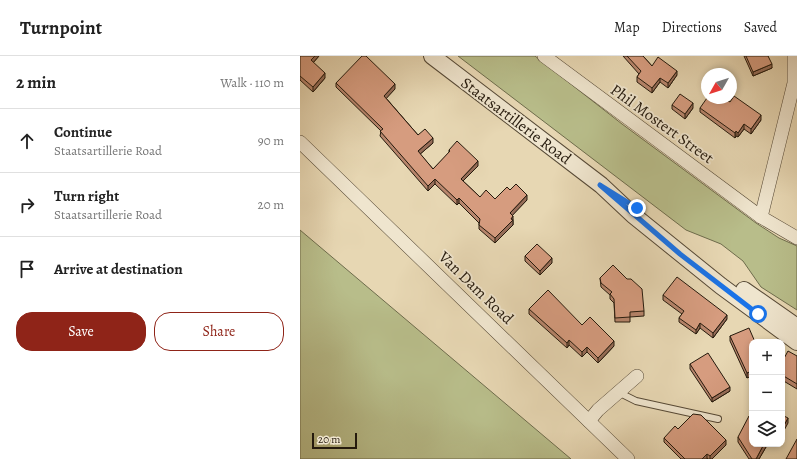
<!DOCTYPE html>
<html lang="en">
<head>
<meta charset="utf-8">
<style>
  body { margin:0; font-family:Alegreya,serif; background:#f2f2f2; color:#222 }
  .controls { position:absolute; right:12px; bottom:12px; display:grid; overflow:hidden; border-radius:8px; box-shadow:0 2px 6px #0003 }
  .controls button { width:36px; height:36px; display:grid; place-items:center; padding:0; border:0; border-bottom:1px solid #e0e0e0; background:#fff; color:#222; font:20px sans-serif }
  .compass { position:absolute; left:401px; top:12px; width:36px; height:36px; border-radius:50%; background:#fff; box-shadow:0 2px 6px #0003; rotate:231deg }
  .scale { position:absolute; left:12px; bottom:10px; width:45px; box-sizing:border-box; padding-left:4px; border:2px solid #251a0d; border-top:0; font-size:11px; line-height:14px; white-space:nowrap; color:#251a0d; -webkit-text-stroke:3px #efe5ce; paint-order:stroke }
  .stop { position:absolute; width:12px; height:12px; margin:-9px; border:3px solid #1a73e8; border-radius:50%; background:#fff }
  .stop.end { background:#1a73e8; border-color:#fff; box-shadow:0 1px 4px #0008 }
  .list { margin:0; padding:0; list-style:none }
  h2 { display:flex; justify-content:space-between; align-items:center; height:52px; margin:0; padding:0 16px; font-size:17px }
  h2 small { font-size:13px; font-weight:400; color:#767676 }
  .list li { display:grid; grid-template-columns:26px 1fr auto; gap:12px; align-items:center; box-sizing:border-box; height:64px; padding:0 16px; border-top:1px solid #e0e0e0 }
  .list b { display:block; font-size:15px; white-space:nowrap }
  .list p { margin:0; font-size:13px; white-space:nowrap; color:#767676 }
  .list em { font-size:13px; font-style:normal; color:#767676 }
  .actions { display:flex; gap:8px; padding:12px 16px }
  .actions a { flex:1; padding:9px 0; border:1px solid #8f2418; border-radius:16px; text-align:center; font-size:14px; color:#8f2418 }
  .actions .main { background:#8f2418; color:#fff }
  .icon { flex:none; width:22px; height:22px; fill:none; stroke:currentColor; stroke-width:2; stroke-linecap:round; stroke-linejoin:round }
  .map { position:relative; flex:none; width:497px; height:403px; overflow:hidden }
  header { display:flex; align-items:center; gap:24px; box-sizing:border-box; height:56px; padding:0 20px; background:#fff; border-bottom:1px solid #e0e0e0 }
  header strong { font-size:19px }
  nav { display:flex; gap:22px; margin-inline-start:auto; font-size:14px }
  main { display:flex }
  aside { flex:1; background:#fff }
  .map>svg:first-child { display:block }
</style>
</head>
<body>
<header>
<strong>Turnpoint</strong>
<nav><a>Map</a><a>Directions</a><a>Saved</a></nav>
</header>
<main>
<aside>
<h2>2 min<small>Walk · 110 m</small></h2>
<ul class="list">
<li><svg class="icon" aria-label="ahead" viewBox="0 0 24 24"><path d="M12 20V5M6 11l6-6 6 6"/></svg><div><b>Continue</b><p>Staatsartillerie Road</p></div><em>90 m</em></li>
<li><svg class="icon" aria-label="right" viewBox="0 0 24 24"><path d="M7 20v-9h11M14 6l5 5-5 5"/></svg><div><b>Turn right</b><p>Staatsartillerie Road</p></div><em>20 m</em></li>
<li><svg class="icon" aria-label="arrive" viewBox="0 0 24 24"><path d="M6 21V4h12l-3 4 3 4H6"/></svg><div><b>Arrive at destination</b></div></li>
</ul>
<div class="actions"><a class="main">Save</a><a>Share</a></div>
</aside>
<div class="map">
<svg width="497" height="403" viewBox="0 0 497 403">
  <rect width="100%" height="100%" fill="#e7d7b3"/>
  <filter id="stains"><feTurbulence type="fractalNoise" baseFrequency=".005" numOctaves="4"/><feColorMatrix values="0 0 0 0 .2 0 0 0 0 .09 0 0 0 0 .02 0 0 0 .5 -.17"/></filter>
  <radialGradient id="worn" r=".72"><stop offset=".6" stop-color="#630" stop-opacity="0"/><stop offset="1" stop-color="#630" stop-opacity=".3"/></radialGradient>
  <g fill="#b8bd8a" stroke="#6e6c4c">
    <polygon points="158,0 235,0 322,68 456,167 479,182 497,190 497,254 461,231 443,205 421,188 386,174"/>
    <polygon points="0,174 271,403 0,403"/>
  </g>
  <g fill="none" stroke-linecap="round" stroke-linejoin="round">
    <g stroke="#564936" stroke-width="8">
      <polyline id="service" points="318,336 336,345 418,363"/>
    </g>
    <g stroke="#564936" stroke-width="14">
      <g id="minor">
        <polyline points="244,0 461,161 497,182"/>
        <polyline points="0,86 328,403"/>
        <polyline points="461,161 494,27 494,0"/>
        <polyline points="289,365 298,354 337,320"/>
      </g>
    </g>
    <g stroke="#564936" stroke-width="18">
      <g id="tertiary">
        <polyline points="132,0 301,129 333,159 421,230 497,286"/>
        <polyline points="444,234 497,271"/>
      </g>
    </g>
    <use href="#service" stroke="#efe5ce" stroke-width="6"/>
    <use href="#minor" stroke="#efe5ce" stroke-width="13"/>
    <use href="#tertiary" stroke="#efe5ce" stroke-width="16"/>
  </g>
  <g fill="#b8866d" stroke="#251a0d">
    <polygon points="0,0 19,0 13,7 25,22 13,36 0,24"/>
    <polygon points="323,0 343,0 352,10 377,19 368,32 360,26 352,37 337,26 337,21 339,18"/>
    <polygon points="444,0 468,0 472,12 453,20"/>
    <polygon points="36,27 95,33 86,42 118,79 133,87 120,98 133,113 149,97 149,94 178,110 163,125 180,141 195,143 210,134 227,144 212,159 213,165 213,169 195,187 179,173 179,167 159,147 157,149 135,128 128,135 80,80 81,75 36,31"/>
    <polygon points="422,44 430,46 461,64 451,78 444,73 438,81 436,80 435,82 400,56 400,52"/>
    <polygon points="372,49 393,52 385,63 372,53"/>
    <polygon points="225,200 252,207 240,219 225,205"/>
    <polygon points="300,222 344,255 344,260 330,261 330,266 315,266 314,247 310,243 310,239 301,231"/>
    <polygon points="363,239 427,263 413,282 400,272 396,278 379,266 379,262 382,258 363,244"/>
    <polygon points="229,253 282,269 314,290 298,307 287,296 282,301 269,289 267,292 229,258"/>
    <polygon points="430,280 455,286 447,322 430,285"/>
    <polygon points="497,300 497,333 482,324 482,306"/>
    <polygon points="390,308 430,335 412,346 390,313"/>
    <polygon points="378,373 426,389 412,403 408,403 407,402 407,403 381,403 364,386 364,382"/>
    <polygon points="438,381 466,388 466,391 459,403 449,403 438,386"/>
  </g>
  <g fill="#966d59" stroke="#251a0d">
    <polygon points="15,0 19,0 11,9 11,4"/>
    <polygon points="472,8 472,12 453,20 453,16"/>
    <polygon points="377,15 377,19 368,32 368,27"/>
    <polygon points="25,17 25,22 13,36 13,31"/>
    <polygon points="360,22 360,26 352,37 352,32"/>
    <polygon points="95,28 95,33 84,45 84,40"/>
    <polygon points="393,47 393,52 385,63 385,58"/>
    <polygon points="461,59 461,64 451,78 451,73"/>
    <polygon points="444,68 444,73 438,81 438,77"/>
    <polygon points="436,75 436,80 435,82 435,77"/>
    <polygon points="133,82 133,87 118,100 118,95"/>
    <polygon points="178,105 178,110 161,127 161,123"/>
    <polygon points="135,123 135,128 128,135 128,130"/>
    <polygon points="227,139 227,144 210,162 210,157"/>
    <polygon points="159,142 159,147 157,149 157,144"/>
    <polygon points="213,160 213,169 195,187 195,182"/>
    <polygon points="252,202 252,207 240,219 240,215"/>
    <polygon points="427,259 427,263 413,282 413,277"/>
    <polygon points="400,267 400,272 396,278 396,274"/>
    <polygon points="269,284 269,289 267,292 267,287"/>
    <polygon points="314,285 314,290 298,307 298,302"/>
    <polygon points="287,291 287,296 282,301 282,296"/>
    <polygon points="452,315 452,320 447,322 447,317"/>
    <polygon points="430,331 430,335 412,346 412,342"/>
    <polygon points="488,362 488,367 482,378 482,373"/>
    <polygon points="426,384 426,389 412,403 410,403 410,400"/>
    <polygon points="464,388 466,388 466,391 459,403 456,403"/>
    <polygon points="407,398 407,403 402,403"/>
  </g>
  <g fill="#d69c7f" stroke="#251a0d">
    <polygon points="0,0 15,0 11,4 25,17 13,31 0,20"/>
    <polygon points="62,0 66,0 95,28 84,40 118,79 125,73 133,82 118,95 133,113 150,95 149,94 157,85 178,105 161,123 180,141 186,134 195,143 207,131 210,134 216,128 227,139 210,157 213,160 211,163 213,164 195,182 179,169 180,163 159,142 157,144 135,123 128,130 80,75 83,73 36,27"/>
    <polygon points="327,0 343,0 352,10 358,1 377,15 368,27 360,22 352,32 337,21 341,15"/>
    <polygon points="446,0 468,0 472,8 453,16"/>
    <polygon points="380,38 393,47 385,58 372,49"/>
    <polygon points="434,40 461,59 451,73 444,68 438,77 436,75 435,77 400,52 407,42 419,42 422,44 424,42 430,46"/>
    <polygon points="237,188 252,202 240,215 225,200"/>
    <polygon points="313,209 327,223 331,223 342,233 344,255 330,256 330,261 315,262 314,243 310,238 312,236 301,227 300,222"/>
    <polygon points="377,221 427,259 413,277 400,267 396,274 379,262 384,255 363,239"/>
    <polygon points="248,234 282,269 290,261 314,285 298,302 287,291 282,296 269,284 267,287 229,253"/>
    <polygon points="449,272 455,286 452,286 452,315 447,317 430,280"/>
    <polygon points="488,295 497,300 497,328 482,319 482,306"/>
    <polygon points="408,297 430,331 412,342 390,308"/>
    <polygon points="393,358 401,359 426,384 410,400 407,398 402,403 385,403 364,382 375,370 378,373"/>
    <polygon points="482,359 488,362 482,373"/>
    <polygon points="449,360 452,365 452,388 464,388 456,403 452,403 438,381"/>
    <polygon points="497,383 497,403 486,403"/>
  </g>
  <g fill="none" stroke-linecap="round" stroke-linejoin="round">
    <polyline stroke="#1a73e8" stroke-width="5" points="337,152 300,129 380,198 458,258"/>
  </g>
  <g text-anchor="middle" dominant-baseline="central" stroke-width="3.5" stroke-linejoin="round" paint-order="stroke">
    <g font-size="16" fill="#251a0d" stroke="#efe5ce">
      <text transform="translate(216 65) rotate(37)">Staatsartillerie Road</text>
      <text transform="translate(362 68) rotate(36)">Phil Mostert Street</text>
      <text transform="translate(176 232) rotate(44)">Van Dam Road</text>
    </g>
  </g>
  <rect width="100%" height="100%" filter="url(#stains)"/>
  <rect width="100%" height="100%" fill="url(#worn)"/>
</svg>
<div class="controls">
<button>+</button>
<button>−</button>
<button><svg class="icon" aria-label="layers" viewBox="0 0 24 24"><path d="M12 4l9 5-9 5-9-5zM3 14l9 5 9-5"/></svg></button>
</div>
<svg class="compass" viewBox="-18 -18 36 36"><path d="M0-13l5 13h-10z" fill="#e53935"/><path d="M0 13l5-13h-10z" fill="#767676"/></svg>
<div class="scale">20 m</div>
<div class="stop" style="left:458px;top:258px"></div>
<div class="stop end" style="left:337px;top:152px"></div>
</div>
</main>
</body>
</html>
